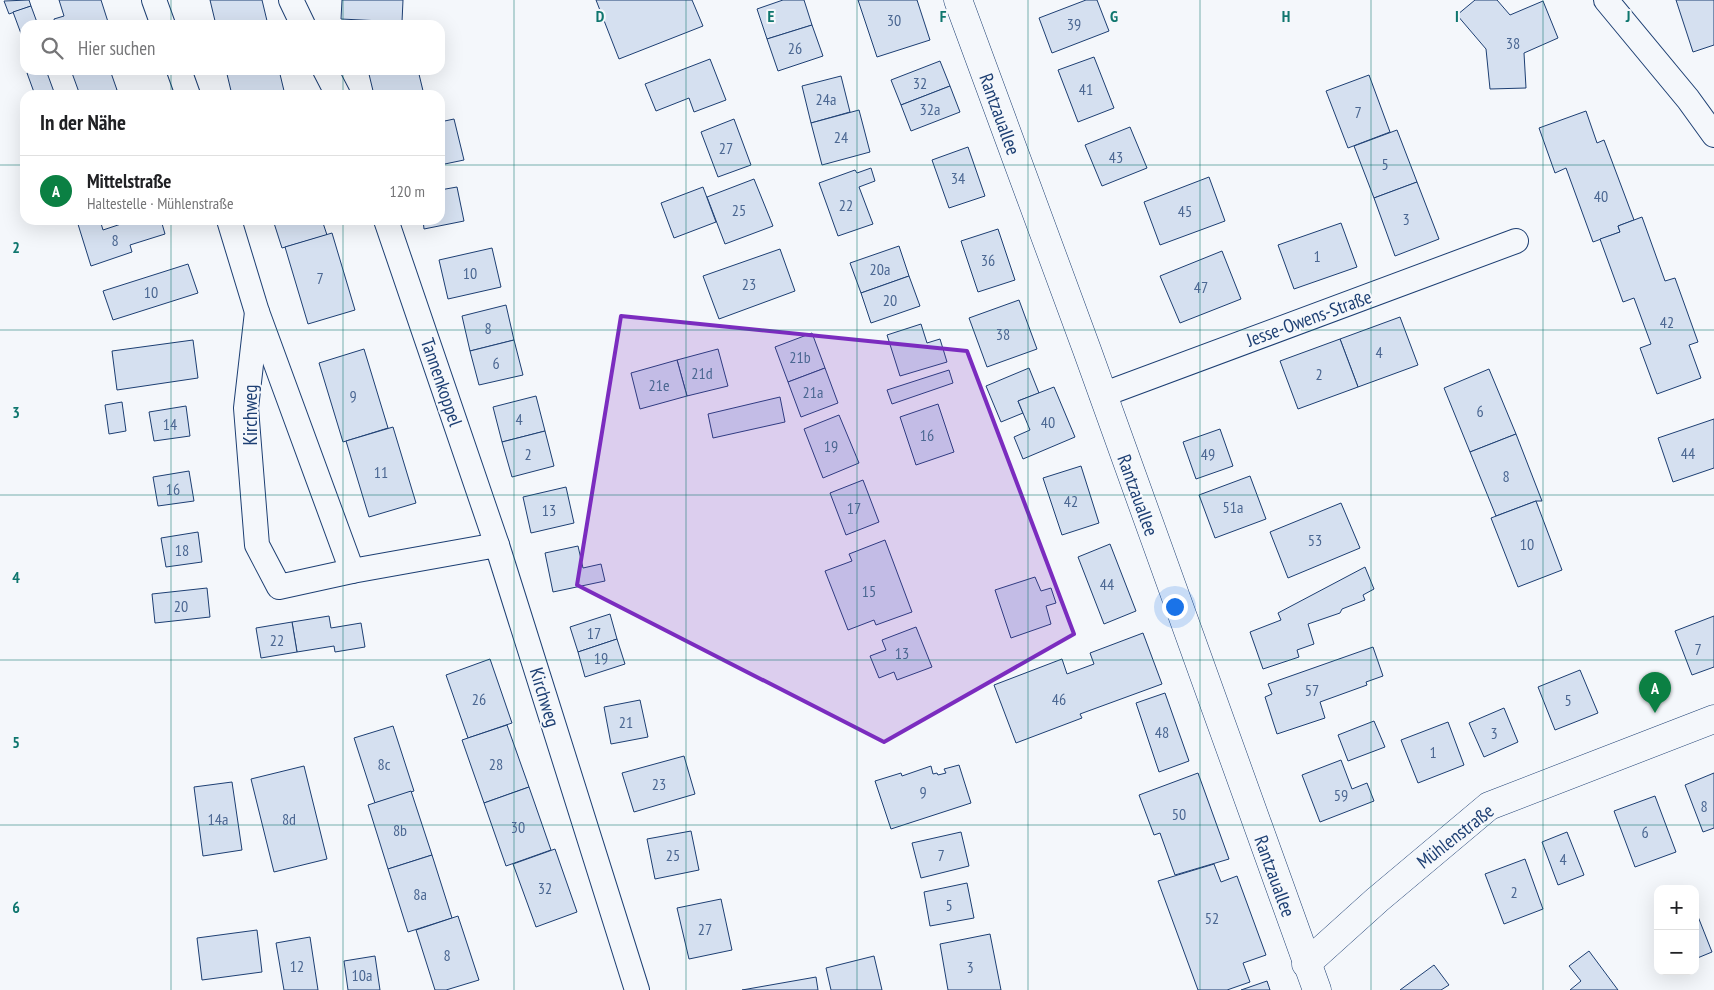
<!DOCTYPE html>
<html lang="de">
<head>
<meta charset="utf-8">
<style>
  body { margin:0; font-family:"PT Sans Narrow",sans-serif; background:#f2f2f2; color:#202124 }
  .controls { position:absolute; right:15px; bottom:15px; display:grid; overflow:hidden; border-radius:10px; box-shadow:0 5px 20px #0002 }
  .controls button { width:45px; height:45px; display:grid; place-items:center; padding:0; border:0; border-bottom:1px solid #e0e0e0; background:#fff; color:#202124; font:25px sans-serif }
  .you { position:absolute; left:1174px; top:606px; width:18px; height:18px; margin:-12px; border:4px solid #fff; border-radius:50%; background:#1a73e8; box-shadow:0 0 0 8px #1a73e833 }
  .badge { display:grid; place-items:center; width:32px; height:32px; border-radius:50%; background:#0b8043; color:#fff; font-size:16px; font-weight:700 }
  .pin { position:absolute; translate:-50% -41px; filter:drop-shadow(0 1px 2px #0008) }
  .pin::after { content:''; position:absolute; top:26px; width:18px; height:15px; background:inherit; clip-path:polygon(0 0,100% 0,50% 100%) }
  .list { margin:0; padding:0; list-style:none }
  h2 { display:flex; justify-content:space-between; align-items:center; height:65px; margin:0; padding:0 20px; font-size:21px }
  h2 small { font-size:16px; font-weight:400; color:#757577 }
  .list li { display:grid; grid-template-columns:32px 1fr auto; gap:15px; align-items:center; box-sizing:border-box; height:70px; padding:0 20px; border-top:1px solid #e0e0e0 }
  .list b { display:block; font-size:19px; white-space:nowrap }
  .list p { margin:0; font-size:16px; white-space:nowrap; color:#757577 }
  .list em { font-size:16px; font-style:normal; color:#757577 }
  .icon { flex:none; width:28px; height:28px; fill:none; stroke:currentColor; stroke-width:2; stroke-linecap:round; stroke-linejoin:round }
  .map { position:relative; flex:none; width:1714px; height:990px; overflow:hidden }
  .search { position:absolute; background:#fff; box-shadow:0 5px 20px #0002; left:20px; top:20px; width:425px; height:55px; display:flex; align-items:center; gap:12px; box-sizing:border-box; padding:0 18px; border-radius:15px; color:#757577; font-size:19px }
  .panel { position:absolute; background:#fff; box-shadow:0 5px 20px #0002; left:20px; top:90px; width:425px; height:135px; border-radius:15px }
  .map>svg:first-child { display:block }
</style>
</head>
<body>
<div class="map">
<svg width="1714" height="990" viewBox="0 0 1714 990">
  <rect width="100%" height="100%" fill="#f4f7fb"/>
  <g fill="#d5e0f0" stroke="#1d3f73">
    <polygon points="29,0 31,6 9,14 4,1"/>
    <polygon points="59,0 101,0 109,25 55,25 54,19 64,16"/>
    <polygon points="210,0 262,0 268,25 216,25"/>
    <polygon points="342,0 403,0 402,22 341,19"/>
    <polygon points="596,0 692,0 703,26 619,59"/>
    <polygon points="783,0 804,0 812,25 767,39 757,9"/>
    <polygon points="858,0 917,0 930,40 877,57"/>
    <polygon points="1086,0 1097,0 1109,31 1052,53 1039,18"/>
    <polygon points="1475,0 1497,0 1510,15 1543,1 1558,38 1524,53 1526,88 1490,89 1486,49 1457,15"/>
    <polygon points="1676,0 1714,0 1714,45 1693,52"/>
    <polygon points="31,6 38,25 25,25 25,38 23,39 13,12"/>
    <polygon points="812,25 823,56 778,71 767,39"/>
    <polygon points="1094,57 1114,108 1078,122 1058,70"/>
    <polygon points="710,59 726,100 694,112 689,98 656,111 645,84"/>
    <polygon points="940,61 950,86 901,105 891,80"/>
    <polygon points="34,70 46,70 54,92 47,95 35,95 27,73"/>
    <polygon points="82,70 110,70 117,90 103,95 80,95 72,73"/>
    <polygon points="226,70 279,70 285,95 232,95"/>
    <polygon points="368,70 418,70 424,95 374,95"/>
    <polygon points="1369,75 1390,132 1348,148 1326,91"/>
    <polygon points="841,76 850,112 811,123 802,86"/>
    <polygon points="950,86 960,112 911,131 901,105"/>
    <polygon points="859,110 870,152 822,165 811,123"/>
    <polygon points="1586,111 1597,143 1604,140 1634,220 1618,226 1620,232 1593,242 1566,168 1555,173 1539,128"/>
    <polygon points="454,119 464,160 440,165 440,122"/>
    <polygon points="734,119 751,165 718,177 701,132"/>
    <polygon points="1130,127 1147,168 1102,186 1085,145"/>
    <polygon points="1397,130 1417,182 1374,198 1354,146"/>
    <polygon points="968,147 985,196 949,208 932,160"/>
    <polygon points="871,168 875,181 859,187 873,224 838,236 819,183 855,170 857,173"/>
    <polygon points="1209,177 1225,221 1160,245 1144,202"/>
    <polygon points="754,179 773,226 725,244 707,197"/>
    <polygon points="1417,182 1439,239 1395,256 1374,198"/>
    <polygon points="457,187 464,221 424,229 423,220 440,220 440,190"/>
    <polygon points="703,187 716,222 674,238 661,203"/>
    <polygon points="1642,217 1665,281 1675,278 1698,342 1689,345 1701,378 1657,394 1640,348 1651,344 1634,298 1623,302 1600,239 1620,232 1618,226"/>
    <polygon points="100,220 103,230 121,224 120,220 161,220 165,234 130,245 132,252 91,266 77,221"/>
    <polygon points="273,220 322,220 327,235 282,248"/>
    <polygon points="1341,223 1357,267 1294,289 1278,245"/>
    <polygon points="998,229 1015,280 978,292 961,241"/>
    <polygon points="332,233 355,310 308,324 285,247"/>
    <polygon points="899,246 909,276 861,293 850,263"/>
    <polygon points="492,248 501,287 448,299 439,260"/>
    <polygon points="780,249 795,291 719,319 703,276"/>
    <polygon points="1222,251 1241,299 1180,323 1160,276"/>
    <polygon points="188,264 198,293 113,320 103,291"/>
    <polygon points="909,276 920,306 871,323 861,293"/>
    <polygon points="1019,300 1037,349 987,367 969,318"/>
    <polygon points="506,305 514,340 470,351 462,316"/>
    <polygon points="1400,317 1418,365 1358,387 1340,339"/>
    <polygon points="921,324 927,343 940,339 947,362 900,376 887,335"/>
    <polygon points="812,333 825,368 788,382 775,347"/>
    <polygon points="1340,339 1358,387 1298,409 1280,361"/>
    <polygon points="193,340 198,378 117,390 112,351"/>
    <polygon points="514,340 523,375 479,385 470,351"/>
    <polygon points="364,349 388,428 343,442 319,363"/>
    <polygon points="718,349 728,386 687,396 677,360"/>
    <polygon points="677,360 687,396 640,409 631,373"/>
    <polygon points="825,368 838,403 801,417 788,382"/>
    <polygon points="1029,368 1039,393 1018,401 1023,413 1001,422 986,386"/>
    <polygon points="1489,369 1516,434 1470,452 1444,388"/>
    <polygon points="949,370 953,383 892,404 887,390"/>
    <polygon points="1054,387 1075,437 1023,459 1014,437 1030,430 1018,401"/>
    <polygon points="536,396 545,431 502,442 493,407"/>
    <polygon points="780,397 785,422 713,438 708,414"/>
    <polygon points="122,402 126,431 109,434 105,405"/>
    <polygon points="938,404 954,452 916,465 900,417"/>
    <polygon points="186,406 190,436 154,441 149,412"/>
    <polygon points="839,415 859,463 823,478 804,429"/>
    <polygon points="1714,419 1714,468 1673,482 1658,438"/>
    <polygon points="393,427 416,503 369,517 346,441"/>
    <polygon points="1220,429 1233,466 1196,479 1183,442"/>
    <polygon points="545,431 554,466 512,477 502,442"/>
    <polygon points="1516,434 1542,501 1536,501 1496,516 1470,452"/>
    <polygon points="1081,466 1099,523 1062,535 1043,478"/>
    <polygon points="189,471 194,501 158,506 153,477"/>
    <polygon points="1250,476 1266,519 1215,538 1199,495"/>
    <polygon points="863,480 879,522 846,535 830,493"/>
    <polygon points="566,487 574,523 531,533 523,497"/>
    <polygon points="1536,501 1562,570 1518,587 1491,518"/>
    <polygon points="1341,503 1360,548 1288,578 1270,532"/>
    <polygon points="198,532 202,562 166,567 161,538"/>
    <polygon points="885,540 912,612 876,625 874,620 848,630 825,571 852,561 849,554"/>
    <polygon points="1110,544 1136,611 1104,624 1078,557"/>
    <polygon points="578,546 583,568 601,564 605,581 553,592 545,553"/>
    <polygon points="1365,567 1374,589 1363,595 1365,600 1342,609 1340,613 1308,624 1314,644 1297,650 1299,657 1263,669 1250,632 1281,620 1278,613"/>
    <polygon points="1035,577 1041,591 1051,588 1056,603 1046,606 1051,624 1011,638 995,590"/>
    <polygon points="207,588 210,617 155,623 152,594"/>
    <polygon points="610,614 617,639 578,652 570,627"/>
    <polygon points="329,616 331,628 361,623 365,647 335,652 334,646 297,652 292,622"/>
    <polygon points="1714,616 1714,667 1692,675 1675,631"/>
    <polygon points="292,622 297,652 261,658 256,628"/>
    <polygon points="916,627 932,667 897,680 894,672 879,678 870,656 886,650 882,640"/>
    <polygon points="1143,633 1162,684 1080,714 1082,718 1016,743 994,685 1062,659 1067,674 1094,664 1090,653"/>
    <polygon points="617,639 625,664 585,677 578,652"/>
    <polygon points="1373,647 1383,676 1366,682 1367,685 1320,702 1325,718 1277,734 1265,697 1272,694 1268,684"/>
    <polygon points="490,659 512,723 468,738 446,675"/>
    <polygon points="1580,670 1598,713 1555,730 1538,687"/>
    <polygon points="1165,693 1189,761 1159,772 1136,703"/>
    <polygon points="640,700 648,737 611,744 604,707"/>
    <polygon points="1504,708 1518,742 1484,757 1469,723"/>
    <polygon points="1374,721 1385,747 1348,761 1338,735"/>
    <polygon points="1448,722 1464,765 1418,783 1401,740"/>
    <polygon points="507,725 529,787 484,803 462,740"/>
    <polygon points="393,726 414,791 375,803 354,738"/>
    <polygon points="684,756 695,794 634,812 622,773"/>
    <polygon points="1341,760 1352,789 1367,783 1374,801 1320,822 1302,775"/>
    <polygon points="959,765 971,803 891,829 875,781 901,773 902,776 931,766 933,774 937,773 938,775 946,773 944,769"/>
    <polygon points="304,766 327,859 274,872 251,779"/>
    <polygon points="1198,773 1229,859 1175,875 1160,833 1154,835 1139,795"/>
    <polygon points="1714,773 1714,828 1703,832 1685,785"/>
    <polygon points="232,782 242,850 203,856 194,787"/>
    <polygon points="529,787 551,850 506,866 484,803"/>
    <polygon points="411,791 432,855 388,869 368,805"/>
    <polygon points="1655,796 1676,852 1635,867 1614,811"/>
    <polygon points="691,831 699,870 655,879 647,839"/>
    <polygon points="961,832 969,866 921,878 912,843"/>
    <polygon points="1567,832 1584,875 1558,885 1542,842"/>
    <polygon points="555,849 577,912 536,927 513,864"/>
    <polygon points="432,855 452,918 408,932 388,869"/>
    <polygon points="1525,859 1543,909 1504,924 1485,874"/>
    <polygon points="1214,864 1221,882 1237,876 1266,955 1243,963 1250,982 1227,990 1198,990 1158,881"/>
    <polygon points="967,883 974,918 930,926 924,892"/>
    <polygon points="721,899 732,950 689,959 677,908"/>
    <polygon points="1695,909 1712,952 1695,959"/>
    <polygon points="458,916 479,980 446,990 435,990 416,930"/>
    <polygon points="257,930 262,972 202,980 197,938"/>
    <polygon points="990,934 1001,990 948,990 940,944"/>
    <polygon points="310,937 318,990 284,990 276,943"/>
    <polygon points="1589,951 1618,990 1570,990 1581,981 1569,966"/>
    <polygon points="375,956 380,990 348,990 344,961"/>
    <polygon points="874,956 882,990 831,990 826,968"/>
    <polygon points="1434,965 1449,985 1441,990 1400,990"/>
    <polygon points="816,977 818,990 742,990"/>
    <polygon points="1267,981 1270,990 1241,990"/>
  </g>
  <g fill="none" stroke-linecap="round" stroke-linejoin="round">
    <g stroke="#1d3f73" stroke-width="26">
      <g id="street">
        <polyline points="154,0 163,25"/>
        <polyline points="291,0 303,25"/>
        <polyline points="1606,0 1688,99 1714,135"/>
        <polyline points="179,70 188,95"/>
        <polyline points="325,70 338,95"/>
        <polyline points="229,220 257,312 352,571"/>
        <polyline points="386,220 497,545"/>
        <polyline points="257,312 246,408 257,545 279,587 352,571 497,545 637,990"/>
        <polyline points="1102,395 1516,241"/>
      </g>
    </g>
    <g stroke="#1d3f73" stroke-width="29">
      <g id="secondary">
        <polyline points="958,0 1087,350 1317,990"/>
        <polyline points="1306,964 1377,900 1489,806 1714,719"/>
      </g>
    </g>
    <use href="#street" stroke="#f4f7fb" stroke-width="24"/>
    <use href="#secondary" stroke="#f4f7fb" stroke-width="28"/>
  </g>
  <path fill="#7b2cbf" fill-opacity="0.2" stroke="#7b2cbf" stroke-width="4" stroke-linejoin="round" d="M 621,316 L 967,351 L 1074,634 L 884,742 L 577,585 Z"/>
  <path fill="none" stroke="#0f766e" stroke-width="1" stroke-opacity="0.55" d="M 171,0 L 171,25M 343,0 L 343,25M 514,0 L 514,990M 686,0 L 686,990M 857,0 L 857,990M 1028,0 L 1028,990M 1200,0 L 1200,990M 1371,0 L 1371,990M 1543,0 L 1543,990M 171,70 L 171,95M 343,70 L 343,95M 0,165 L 25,165M 440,165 L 1714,165M 171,220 L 171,990M 343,220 L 343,990M 0,330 L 1714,330M 0,495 L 1714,495M 0,660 L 1714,660M 0,825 L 1714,825"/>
  <g text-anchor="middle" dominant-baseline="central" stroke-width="4" stroke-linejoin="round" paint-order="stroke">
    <g font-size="16" fill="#4b6792">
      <text x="894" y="20">30</text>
      <text x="1074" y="24">39</text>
      <text x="1513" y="43">38</text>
      <text x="795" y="48">26</text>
      <text x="920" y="83">32</text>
      <text x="1086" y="89">41</text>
      <text x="826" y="99">24a</text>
      <text x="930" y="109">32a</text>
      <text x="1358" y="112">7</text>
      <text x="841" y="137">24</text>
      <text x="726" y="148">27</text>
      <text x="1116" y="157">43</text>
      <text x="1385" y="164">5</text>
      <text x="958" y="178">34</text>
      <text x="1601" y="196">40</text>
      <text x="846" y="205">22</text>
      <text x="739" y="210">25</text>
      <text x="1185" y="211">45</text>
      <text x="1406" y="219">3</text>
      <text x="115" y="240">8</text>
      <text x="1317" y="256">1</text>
      <text x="988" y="260">36</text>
      <text x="880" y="269">20a</text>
      <text x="470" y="273">10</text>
      <text x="320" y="278">7</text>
      <text x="749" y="284">23</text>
      <text x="1201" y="287">47</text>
      <text x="151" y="292">10</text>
      <text x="890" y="300">20</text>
      <text x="1667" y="322">42</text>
      <text x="488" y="328">8</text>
      <text x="1003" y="334">38</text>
      <text x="1379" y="352">4</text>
      <text x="800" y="357">21b</text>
      <text x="496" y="363">6</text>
      <text x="702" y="373">21d</text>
      <text x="1319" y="374">2</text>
      <text x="659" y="385">21e</text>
      <text x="813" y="392">21a</text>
      <text x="353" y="396">9</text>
      <text x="1480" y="411">6</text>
      <text x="519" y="419">4</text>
      <text x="1048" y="422">40</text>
      <text x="170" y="424">14</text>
      <text x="927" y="435">16</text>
      <text x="831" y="446">19</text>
      <text x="1688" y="453">44</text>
      <text x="528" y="454">2</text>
      <text x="1208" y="454">49</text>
      <text x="381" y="472">11</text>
      <text x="1506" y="476">8</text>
      <text x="173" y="489">16</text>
      <text x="1071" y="501">42</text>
      <text x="1233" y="507">51a</text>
      <text x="854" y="508">17</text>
      <text x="549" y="510">13</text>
      <text x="1315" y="540">53</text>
      <text x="1527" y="544">10</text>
      <text x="182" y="550">18</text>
      <text x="1107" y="584">44</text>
      <text x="869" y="591">15</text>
      <text x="181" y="606">20</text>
      <text x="594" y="633">17</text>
      <text x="277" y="640">22</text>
      <text x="1698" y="649">7</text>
      <text x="902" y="653">13</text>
      <text x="601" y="658">19</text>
      <text x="1312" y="690">57</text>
      <text x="479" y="699">26</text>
      <text x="1059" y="699">46</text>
      <text x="1568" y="700">5</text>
      <text x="626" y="722">21</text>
      <text x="1162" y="732">48</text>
      <text x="1494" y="733">3</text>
      <text x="1433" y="752">1</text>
      <text x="384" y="764">8c</text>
      <text x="496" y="764">28</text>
      <text x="659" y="784">23</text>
      <text x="923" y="792">9</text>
      <text x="1341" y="795">59</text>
      <text x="1704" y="806">8</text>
      <text x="1179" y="814">50</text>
      <text x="218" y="819">14a</text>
      <text x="289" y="819">8d</text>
      <text x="518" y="827">30</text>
      <text x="400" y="830">8b</text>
      <text x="1645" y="832">6</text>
      <text x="673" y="855">25</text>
      <text x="941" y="855">7</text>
      <text x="1563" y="859">4</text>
      <text x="545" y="888">32</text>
      <text x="1514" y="892">2</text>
      <text x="420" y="894">8a</text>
      <text x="949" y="905">5</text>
      <text x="1212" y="918">52</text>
      <text x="705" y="929">27</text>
      <text x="447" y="955">8</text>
      <text x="297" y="966">12</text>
      <text x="970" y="967">3</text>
      <text x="362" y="975">10a</text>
    </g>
    <g font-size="19" fill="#1d3f73" stroke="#f4f7fb">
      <text transform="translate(1000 114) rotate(70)">Rantzauallee</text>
      <text transform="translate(1309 318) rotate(-20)">Jesse-Owens-Straße</text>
      <text transform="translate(442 382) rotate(71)">Tannenkoppel</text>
      <text transform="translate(250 415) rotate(-90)">Kirchweg</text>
      <text transform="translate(1138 495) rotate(70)">Rantzauallee</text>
      <text transform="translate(545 697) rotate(73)">Kirchweg</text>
      <text transform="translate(1455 836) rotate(-38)">Mühlenstraße</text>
      <text transform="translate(1275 876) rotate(70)">Rantzauallee</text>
    </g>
  </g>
  <g font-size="16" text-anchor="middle" font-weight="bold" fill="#0f766e" stroke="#f4f7fb" stroke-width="4" stroke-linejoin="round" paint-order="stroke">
    <text x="600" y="22">D</text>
    <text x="771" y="22">E</text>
    <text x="943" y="22">F</text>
    <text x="1114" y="22">G</text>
    <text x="1286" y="22">H</text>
    <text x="1457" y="22">I</text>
    <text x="1628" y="22">J</text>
    <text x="16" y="253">2</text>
    <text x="16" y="418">3</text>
    <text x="16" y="583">4</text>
    <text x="16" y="748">5</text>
    <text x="16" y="913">6</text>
  </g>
</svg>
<div class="controls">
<button>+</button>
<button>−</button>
</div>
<div class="you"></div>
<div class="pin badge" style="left:1655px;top:713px">A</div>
<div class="search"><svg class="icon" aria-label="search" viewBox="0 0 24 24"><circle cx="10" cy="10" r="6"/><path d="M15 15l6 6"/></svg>Hier suchen</div>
<section class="panel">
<h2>In der Nähe<small></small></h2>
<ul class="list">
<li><span class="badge">A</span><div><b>Mittelstraße</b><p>Haltestelle · Mühlenstraße</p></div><em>120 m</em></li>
</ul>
</section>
</div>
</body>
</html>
